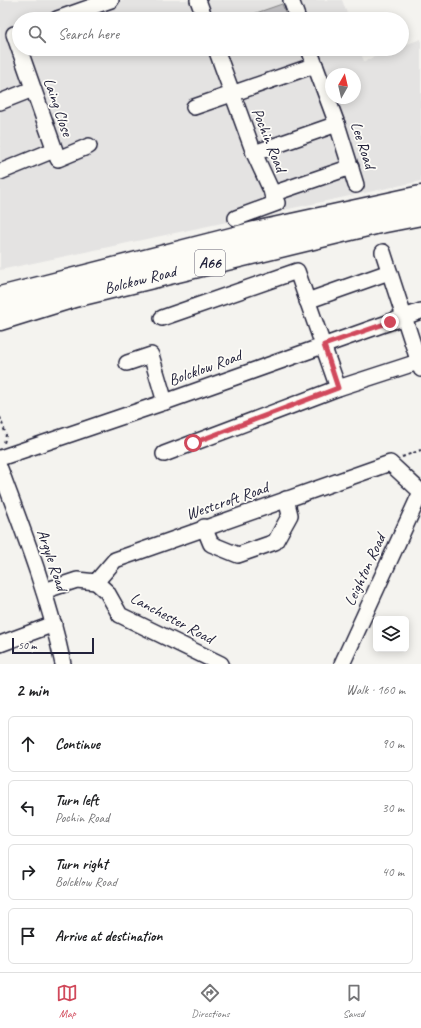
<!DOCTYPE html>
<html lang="en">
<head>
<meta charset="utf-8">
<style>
  body { margin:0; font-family:Caveat,sans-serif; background:#f6f6f6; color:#202124 }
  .controls { position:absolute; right:12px; bottom:12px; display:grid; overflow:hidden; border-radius:6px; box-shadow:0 2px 10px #0003 }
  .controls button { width:36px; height:36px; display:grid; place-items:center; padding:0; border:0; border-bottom:1px solid #e0e0e0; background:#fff; color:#202124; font:20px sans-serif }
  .compass { position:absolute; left:325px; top:68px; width:36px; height:36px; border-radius:50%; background:#fff; box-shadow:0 2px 10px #0003; rotate:8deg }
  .scale { position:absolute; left:12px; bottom:10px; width:82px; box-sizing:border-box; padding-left:4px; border:2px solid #22223b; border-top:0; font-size:11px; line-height:14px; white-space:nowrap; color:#22223b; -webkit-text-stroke:3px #fdfcf7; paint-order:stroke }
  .stop { position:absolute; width:12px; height:12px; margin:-9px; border:3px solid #d1495b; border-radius:50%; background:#fff }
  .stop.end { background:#d1495b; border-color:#fff; box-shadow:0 1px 4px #0008 }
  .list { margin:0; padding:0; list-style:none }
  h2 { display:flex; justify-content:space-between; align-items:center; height:52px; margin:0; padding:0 16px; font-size:17px }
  h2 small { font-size:13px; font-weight:400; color:#757577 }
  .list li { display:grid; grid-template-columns:26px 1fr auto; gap:12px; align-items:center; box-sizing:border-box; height:56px; margin:0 8px 8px; padding:0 8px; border:1px solid #e0e0e0; border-radius:6px }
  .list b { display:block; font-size:15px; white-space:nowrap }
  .list p { margin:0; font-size:13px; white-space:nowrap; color:#757577 }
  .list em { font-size:13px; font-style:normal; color:#757577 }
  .icon { flex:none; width:22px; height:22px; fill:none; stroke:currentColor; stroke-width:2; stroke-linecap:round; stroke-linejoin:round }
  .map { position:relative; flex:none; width:421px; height:664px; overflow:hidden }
  .search { position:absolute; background:#fff; box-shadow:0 2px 10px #0003; left:12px; right:12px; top:12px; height:44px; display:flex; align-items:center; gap:10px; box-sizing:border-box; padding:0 14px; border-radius:22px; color:#757577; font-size:15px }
  .sheet { height:308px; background:#fff }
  nav { display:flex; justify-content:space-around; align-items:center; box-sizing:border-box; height:56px; border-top:1px solid #e0e0e0; background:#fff; font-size:11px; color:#757577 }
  nav a { display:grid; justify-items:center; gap:2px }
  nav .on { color:#d1495b }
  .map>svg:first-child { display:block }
</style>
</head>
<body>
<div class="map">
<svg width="421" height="664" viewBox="0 0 421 664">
  <rect width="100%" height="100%" fill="#f4f3ef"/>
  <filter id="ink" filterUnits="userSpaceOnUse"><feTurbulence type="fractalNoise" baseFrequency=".025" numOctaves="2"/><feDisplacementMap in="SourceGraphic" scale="8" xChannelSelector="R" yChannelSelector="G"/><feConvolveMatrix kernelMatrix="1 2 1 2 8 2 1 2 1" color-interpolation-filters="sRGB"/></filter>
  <g filter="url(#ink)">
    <path fill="#e4e3e2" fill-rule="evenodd" d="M 0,0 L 342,0 L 349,19 L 19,19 L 19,49 L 359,49 L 364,61 L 395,49 L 402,49 L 402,46 L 421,39 L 421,181 L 0,270 ZM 331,74 L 355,74 L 355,98 L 331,98 Z"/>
    <polygon fill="#c0bfc2" stroke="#868688" points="282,4 287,17 283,19 239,19"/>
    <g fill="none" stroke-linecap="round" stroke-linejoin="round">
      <g stroke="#22223b" stroke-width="18">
        <g id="minor">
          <polyline points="198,0 205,19"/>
          <polyline points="291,0 298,19"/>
          <polyline points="57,19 111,0"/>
          <polyline points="14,34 58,159 89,146"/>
          <polyline points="216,49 254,153 277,203 236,218"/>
          <polyline points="309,49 337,124 356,185"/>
          <polyline points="0,102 33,89"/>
          <polyline points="194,107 315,65"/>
          <polyline points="254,153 337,124"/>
          <polyline points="0,172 54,150"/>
          <polyline points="272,194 351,167"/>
          <polyline points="383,252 421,369"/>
          <polyline points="307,301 389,272"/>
          <polyline points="162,318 297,271 338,388"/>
          <polyline points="127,363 151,355 165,402"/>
          <polyline points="164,454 338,388 418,362"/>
          <polyline points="0,458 165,402 421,311"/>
          <path d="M 0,469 C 24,533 49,597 63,664"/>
          <polyline points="204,527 211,544 238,555 275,542 290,515 286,499"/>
          <polyline points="96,582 107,592 120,615 221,664"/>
          <polyline points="44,591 77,580 96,582 115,560 390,463 421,492"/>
          <polyline points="0,644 54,624"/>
          <polyline points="342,664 421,492"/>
        </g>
      </g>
      <g stroke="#22223b" stroke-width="25">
        <g id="highway">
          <polyline points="0,298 255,233 421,197"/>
          <polyline points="0,319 74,296 375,223 421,214"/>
        </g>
      </g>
      <g stroke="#22223b" stroke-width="2" stroke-dasharray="3 3" stroke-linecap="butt">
        <polyline points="0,417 6,435 4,443"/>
        <polyline points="402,457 421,450"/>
      </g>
      <use href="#minor" stroke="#fdfcf7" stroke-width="15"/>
      <use href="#highway" stroke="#fdfcf7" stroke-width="22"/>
    </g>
  </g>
  <g fill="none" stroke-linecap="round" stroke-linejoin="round" filter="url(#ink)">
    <polyline stroke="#d1495b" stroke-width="5" points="193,443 338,388 324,345 390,322"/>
  </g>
  <g text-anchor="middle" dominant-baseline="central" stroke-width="3.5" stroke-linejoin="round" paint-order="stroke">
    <rect fill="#fdfcf7" stroke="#646373" stroke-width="1" x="195" y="250" width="30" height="26" rx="3"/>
    <g font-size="15" font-weight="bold" fill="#22223b">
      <text x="210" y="263">A66</text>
    </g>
    <g font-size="16" fill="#22223b" stroke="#fdfcf7">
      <text transform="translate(58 107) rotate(71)">Laing Close</text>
      <text transform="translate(269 140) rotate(68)">Pochin Road</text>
      <text transform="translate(363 145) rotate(72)">Lee Road</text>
      <text transform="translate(140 280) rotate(-14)">Bolckow Road</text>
      <text transform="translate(205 368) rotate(-20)">Bolcklow Road</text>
      <text transform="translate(227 501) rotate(-19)">Westcroft Road</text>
      <text transform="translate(52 560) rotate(71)">Argyle Road</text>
      <text transform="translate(365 570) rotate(-65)">Leighton Road</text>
      <text transform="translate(172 618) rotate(28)">Lanchester Road</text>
    </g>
  </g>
</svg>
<div class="controls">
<button><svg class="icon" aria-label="layers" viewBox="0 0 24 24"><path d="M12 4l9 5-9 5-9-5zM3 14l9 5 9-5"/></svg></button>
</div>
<svg class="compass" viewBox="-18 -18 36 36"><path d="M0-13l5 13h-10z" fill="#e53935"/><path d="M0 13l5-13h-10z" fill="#757577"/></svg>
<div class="scale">50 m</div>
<div class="stop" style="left:193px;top:443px"></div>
<div class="stop end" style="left:390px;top:322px"></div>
<div class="search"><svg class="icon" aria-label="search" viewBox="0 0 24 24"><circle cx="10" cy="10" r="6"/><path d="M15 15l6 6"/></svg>Search here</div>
</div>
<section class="sheet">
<h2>2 min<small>Walk · 160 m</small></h2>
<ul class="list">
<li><svg class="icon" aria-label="ahead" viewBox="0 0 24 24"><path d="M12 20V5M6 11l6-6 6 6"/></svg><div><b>Continue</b></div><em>90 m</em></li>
<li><svg class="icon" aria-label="left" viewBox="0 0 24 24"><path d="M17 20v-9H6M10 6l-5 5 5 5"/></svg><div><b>Turn left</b><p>Pochin Road</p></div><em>30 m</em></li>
<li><svg class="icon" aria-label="right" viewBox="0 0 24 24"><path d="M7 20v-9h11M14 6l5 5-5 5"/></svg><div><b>Turn right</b><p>Bolcklow Road</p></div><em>40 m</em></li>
<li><svg class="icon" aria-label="arrive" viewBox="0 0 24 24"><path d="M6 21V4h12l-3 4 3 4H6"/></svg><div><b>Arrive at destination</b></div></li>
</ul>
</section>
<nav>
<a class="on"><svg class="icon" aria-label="map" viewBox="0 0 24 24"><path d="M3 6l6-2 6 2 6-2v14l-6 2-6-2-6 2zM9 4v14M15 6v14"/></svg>Map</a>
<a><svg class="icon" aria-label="directions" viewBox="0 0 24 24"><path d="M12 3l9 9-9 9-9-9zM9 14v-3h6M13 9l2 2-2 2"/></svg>Directions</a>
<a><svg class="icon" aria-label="saved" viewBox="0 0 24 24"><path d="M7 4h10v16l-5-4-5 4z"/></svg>Saved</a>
</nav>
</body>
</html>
